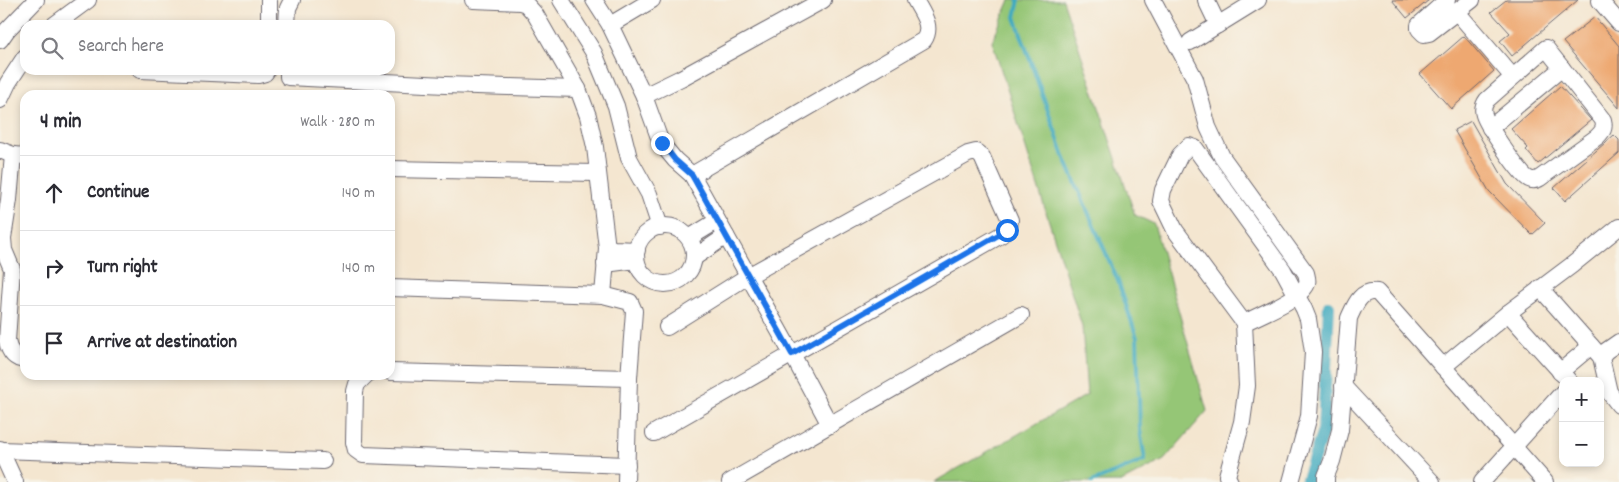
<!DOCTYPE html>
<html lang="en">
<head>
<meta charset="utf-8">
<style>
  body { margin:0; font-family:Dekko,sans-serif; background:#f7f7f7; color:#2b2b33 }
  .controls { position:absolute; right:15px; bottom:15px; display:grid; overflow:hidden; border-radius:10px; box-shadow:0 2px 8px #0003 }
  .controls button { width:45px; height:45px; display:grid; place-items:center; padding:0; border:0; border-bottom:1px solid #e1e1e2; background:#fff; color:#2b2b33; font:25px sans-serif }
  .stop { position:absolute; width:15px; height:15px; margin:-11px; border:4px solid #1a73e8; border-radius:50%; background:#fff }
  .stop.end { background:#1a73e8; border-color:#fff; box-shadow:0 1px 5px #0008 }
  .list { margin:0; padding:0; list-style:none }
  h2 { display:flex; justify-content:space-between; align-items:center; height:65px; margin:0; padding:0 20px; font-size:21px }
  h2 small { font-size:16px; font-weight:400; color:#7c7c81 }
  .list li { display:grid; grid-template-columns:32px 1fr auto; gap:15px; align-items:center; box-sizing:border-box; height:75px; padding:0 20px; border-top:1px solid #e1e1e2 }
  .list b { display:block; font-size:19px; white-space:nowrap }
  .list em { font-size:16px; font-style:normal; color:#7c7c81 }
  .icon { flex:none; width:28px; height:28px; fill:none; stroke:currentColor; stroke-width:2; stroke-linecap:round; stroke-linejoin:round }
  .map { position:relative; flex:none; width:1619px; height:482px; overflow:hidden }
  .search { position:absolute; background:#fff; box-shadow:0 2px 8px #0003; left:20px; top:20px; width:375px; height:55px; display:flex; align-items:center; gap:12px; box-sizing:border-box; padding:0 18px; border-radius:15px; color:#7c7c81; font-size:19px }
  .panel { position:absolute; background:#fff; box-shadow:0 2px 8px #0003; left:20px; top:90px; width:375px; height:290px; border-radius:15px }
  .map>svg:first-child { display:block }
</style>
</head>
<body>
<div class="map">
<svg width="1619" height="482" viewBox="0 0 1619 482">
  <rect width="100%" height="100%" fill="#f7f3e8"/>
  <filter id="ink" filterUnits="userSpaceOnUse"><feTurbulence type="fractalNoise" baseFrequency=".02" numOctaves="2"/><feDisplacementMap in="SourceGraphic" scale="10" xChannelSelector="R" yChannelSelector="G"/><feConvolveMatrix kernelMatrix="1 2 1 2 8 2 1 2 1" color-interpolation-filters="sRGB"/></filter>
  <filter id="wash" filterUnits="userSpaceOnUse"><feTurbulence type="fractalNoise" baseFrequency=".0096" numOctaves="4" result="noise"/><feDisplacementMap in="SourceGraphic" scale="20" xChannelSelector="R" yChannelSelector="G"/><feGaussianBlur stdDeviation="1.12" result="paint"/><feColorMatrix in="noise" values="0 0 0 0 0 0 0 0 0 0 0 0 0 0 0 0 0 1.4 0 .05"/><feComposite in="paint" operator="in"/></filter>
  <g filter="url(#wash)">
    <rect width="100%" height="100%" fill="#f4e6d0"/>
    <polygon fill="#95c676" stroke="#5c7458" points="1010,0 1063,0 1135,215 1154,224 1207,411 1164,460 1121,482 934,482 1087,395 1082,326 992,41"/>
    <g fill="none" stroke-linecap="round" stroke-linejoin="round">
      <polyline stroke="#40aac0" stroke-width="4" points="1019,0 1015,17 1065,159 1118,281 1137,338 1140,430 1145,460 1092,482"/>
      <polyline stroke="#40aac0" stroke-width="12" points="1306,482 1323,431 1329,306"/>
    </g>
    <g id="blocks">
      <g fill="#eea871">
        <polygon points="1392,0 1429,0 1407,18"/>
        <polygon points="1506,0 1578,0 1512,56 1500,41 1510,33 1491,12"/>
        <polygon points="1595,17 1619,46 1619,108 1563,42"/>
        <polygon points="1464,36 1494,71 1451,109 1420,74"/>
        <polygon points="1560,86 1591,120 1538,164 1526,150 1528,148 1511,129"/>
        <polygon points="1471,121 1507,184 1545,223 1532,235 1489,191 1454,130"/>
        <polygon points="1614,135 1619,140 1619,153 1565,201 1554,188"/>
      </g>
    </g>
  </g>
  <g filter="url(#ink)">
    <use href="#blocks" fill-opacity="0" stroke="#6c676f" stroke-width="1"/>
    <g fill="none" stroke-linecap="round" stroke-linejoin="round">
      <g stroke="#6c676f" stroke-width="18">
        <g id="minor">
          <polyline points="473,0 520,2 526,4 535,14 578,89 588,116 595,147 607,248 603,295"/>
          <polyline points="561,0 594,53 616,106 629,158 649,194 660,227"/>
          <polyline points="594,0 610,25 644,96 661,143 675,160 692,175 792,354 830,425"/>
          <path d="M 1153,0 L 1195,79 L 1208,127 L 1222,157 L 1306,273 C 1307,278 1309,282 1305,287 C 1297,300 1259,315 1244,323"/>
          <polyline points="1206,0 1218,25"/>
          <polyline points="1447,0 1419,25 1419,29 1424,34 1429,33 1472,0"/>
          <polyline points="1601,0 1600,1 1619,23"/>
          <polyline points="1457,12 1512,76"/>
          <polyline points="54,25 88,0"/>
          <polyline points="269,25 269,0"/>
          <polyline points="287,25 288,8 292,0"/>
          <polyline points="610,25 652,0"/>
          <polyline points="0,40 7,30 36,0"/>
          <polyline points="1190,42 1258,0"/>
          <path d="M 1546,48 L 1603,120 C 1605,128 1603,131 1597,137 L 1540,178 C 1537,180 1533,181 1529,179 C 1520,175 1487,125 1484,115 C 1482,109 1484,104 1487,100 Z"/>
          <polyline points="140,70 258,75 265,73 267,70"/>
          <polyline points="288,70 288,77 445,85 578,89"/>
          <polyline points="644,96 681,78 823,0"/>
          <polyline points="0,100 8,83 25,57"/>
          <polyline points="1490,128 1562,68"/>
          <polyline points="0,150 13,155 25,156"/>
          <path d="M 13,155 L 9,200 L 3,238 L 4,250 L 12,269 L 7,341 C 9,351 14,359 25,360"/>
          <polyline points="390,169 597,173"/>
          <path d="M 692,175 L 924,40 C 933,26 922,13 915,0"/>
          <circle cx="665" cy="255" r="29"/>
          <polyline points="689,238 717,221"/>
          <polyline points="607,248 614,249 637,250"/>
          <polyline points="695,257 726,236"/>
          <polyline points="605,264 636,260"/>
          <polyline points="390,288 603,295 630,302 634,311 629,378 626,482"/>
          <polyline points="1540,288 1601,357 1609,392 1619,405"/>
          <polyline points="1508,313 1569,381"/>
          <polyline points="1601,357 1606,351 1619,342"/>
          <polyline points="1443,367 1508,313 1572,265 1619,227"/>
          <polyline points="390,372 629,378"/>
          <polyline points="1560,372 1591,346"/>
          <polyline points="366,375 357,384 355,391 354,442 356,450 363,455 627,465"/>
          <polyline points="1343,386 1432,482"/>
          <polyline points="654,433 1001,235 1009,227 1010,220 982,157 976,152 968,154 748,276 667,327"/>
          <polyline points="0,449 15,482"/>
          <polyline points="0,450 323,461"/>
          <polyline points="730,482 1021,315"/>
          <polyline points="1230,482 1227,476 1242,422 1247,386 1244,323 1175,230 1161,201 1163,190 1180,155 1189,146 1195,148 1283,270 1304,309 1308,319 1313,352 1309,416 1291,482"/>
          <path d="M 1326,482 L 1326,476 L 1332,461 L 1340,430 L 1349,318 C 1355,305 1360,290 1377,292 L 1545,482"/>
          <polyline points="1482,482 1563,392"/>
        </g>
      </g>
      <use href="#minor" stroke="#fff" stroke-width="16"/>
    </g>
  </g>
  <g fill="none" stroke-linecap="round" stroke-linejoin="round" filter="url(#ink)">
    <polyline stroke="#1a73e8" stroke-width="6" points="662,143 675,160 692,175 792,354 1007,230"/>
  </g>
</svg>
<div class="controls">
<button>+</button>
<button>−</button>
</div>
<div class="stop" style="left:1007px;top:230px"></div>
<div class="stop end" style="left:662px;top:143px"></div>
<div class="search"><svg class="icon" aria-label="search" viewBox="0 0 24 24"><circle cx="10" cy="10" r="6"/><path d="M15 15l6 6"/></svg>Search here</div>
<section class="panel">
<h2>4 min<small>Walk · 280 m</small></h2>
<ul class="list">
<li><svg class="icon" aria-label="ahead" viewBox="0 0 24 24"><path d="M12 20V5M6 11l6-6 6 6"/></svg><div><b>Continue</b></div><em>140 m</em></li>
<li><svg class="icon" aria-label="right" viewBox="0 0 24 24"><path d="M7 20v-9h11M14 6l5 5-5 5"/></svg><div><b>Turn right</b></div><em>140 m</em></li>
<li><svg class="icon" aria-label="arrive" viewBox="0 0 24 24"><path d="M6 21V4h12l-3 4 3 4H6"/></svg><div><b>Arrive at destination</b></div></li>
</ul>
</section>
</div>
</body>
</html>
